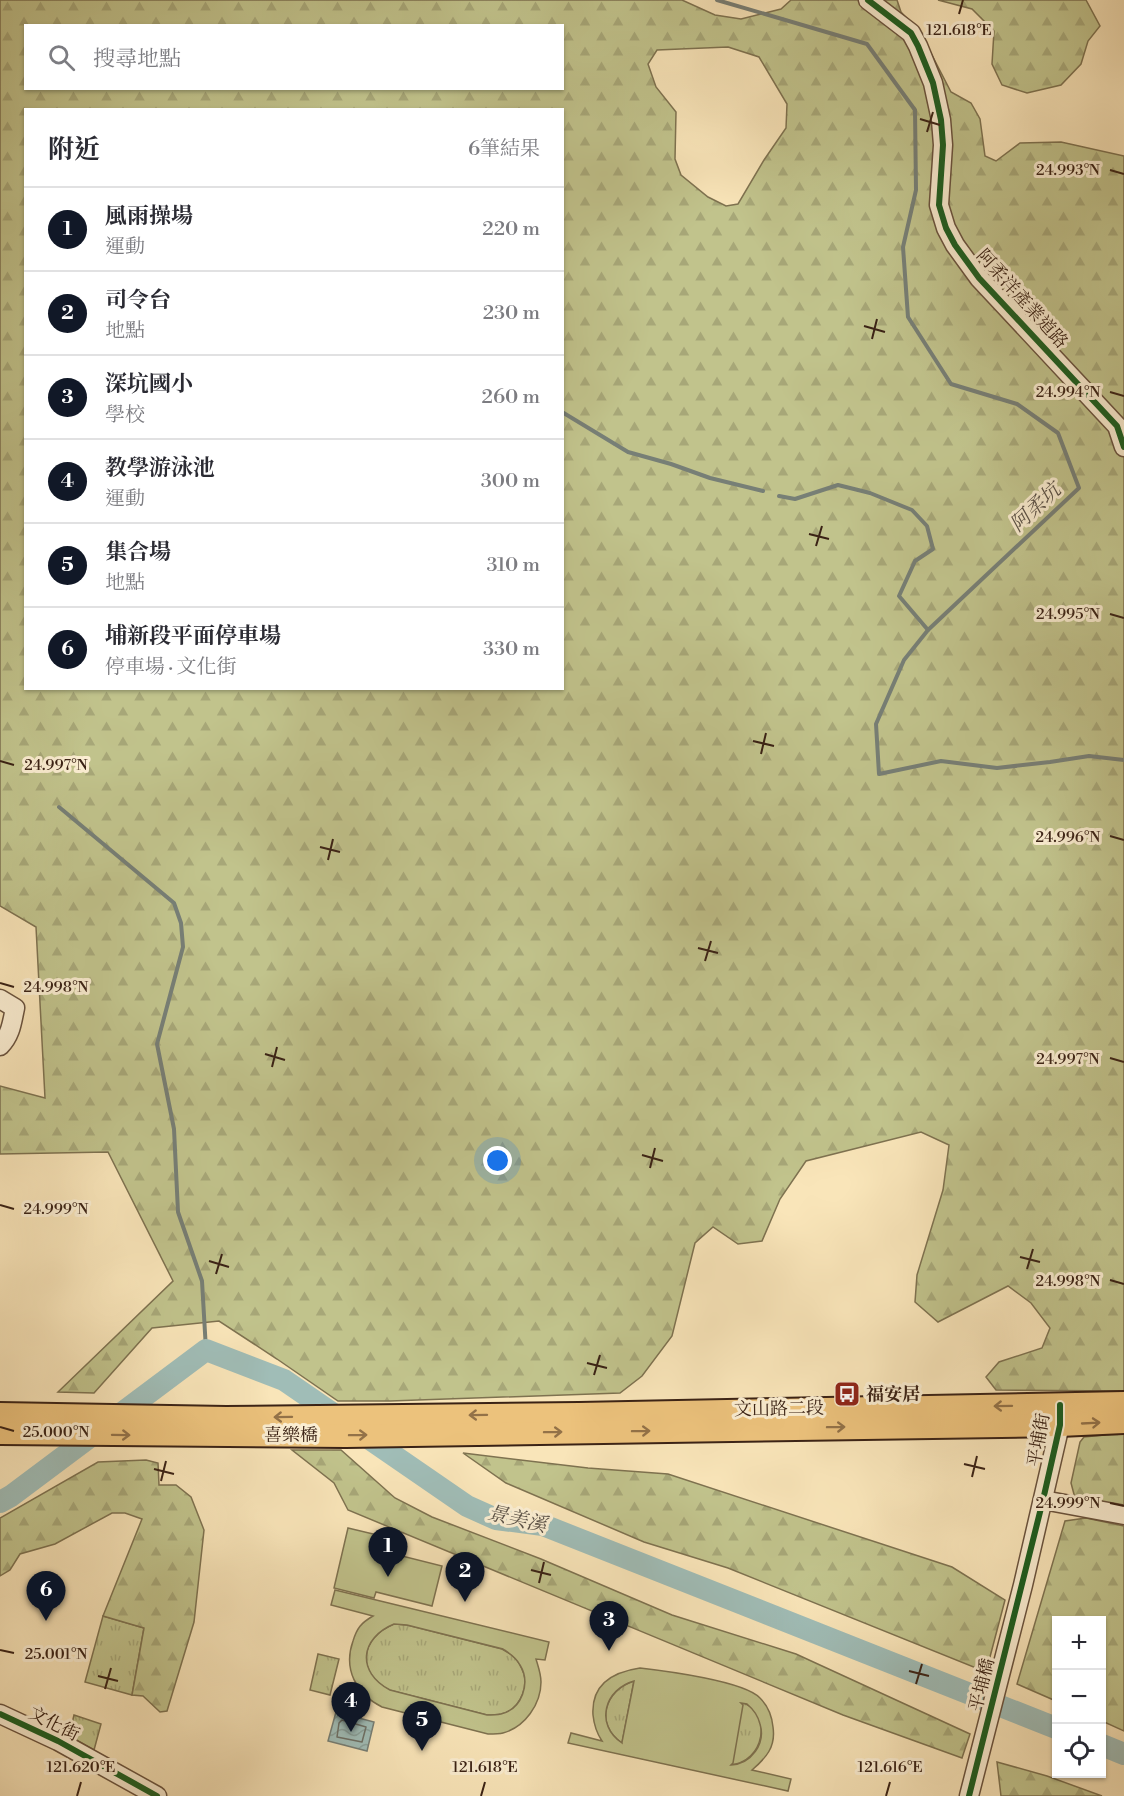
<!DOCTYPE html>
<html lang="zh-TW">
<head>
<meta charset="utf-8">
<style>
  body { margin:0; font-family:"Libre Bodoni","Noto Serif TC",serif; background:#f2f2f3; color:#2b2b33 }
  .controls { position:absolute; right:18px; bottom:18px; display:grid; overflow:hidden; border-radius:0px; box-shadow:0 2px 4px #0004 }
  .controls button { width:54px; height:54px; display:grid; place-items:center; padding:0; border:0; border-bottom:2px solid #e1e1e2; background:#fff; color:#2b2b33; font:30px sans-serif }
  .you { position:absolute; left:498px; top:1161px; width:21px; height:21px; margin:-15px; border:4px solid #fff; border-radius:50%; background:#1a73e8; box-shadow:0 0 0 9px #1a73e833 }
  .badge { display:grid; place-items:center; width:39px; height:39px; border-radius:50%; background:#111827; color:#fff; font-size:20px; font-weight:700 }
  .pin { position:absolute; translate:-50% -50px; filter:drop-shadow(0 2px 3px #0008) }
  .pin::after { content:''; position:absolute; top:32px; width:21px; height:18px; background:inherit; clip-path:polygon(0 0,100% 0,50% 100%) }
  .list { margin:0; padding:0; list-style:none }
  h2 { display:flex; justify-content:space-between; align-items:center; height:78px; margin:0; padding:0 24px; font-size:26px }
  h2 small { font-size:20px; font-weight:400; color:#7c7c81 }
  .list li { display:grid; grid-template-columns:39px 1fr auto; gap:18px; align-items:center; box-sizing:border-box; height:84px; padding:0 24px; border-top:2px solid #e1e1e2 }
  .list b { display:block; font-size:22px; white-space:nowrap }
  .list p { margin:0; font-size:20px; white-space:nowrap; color:#7c7c81 }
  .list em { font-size:20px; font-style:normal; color:#7c7c81 }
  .icon { flex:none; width:33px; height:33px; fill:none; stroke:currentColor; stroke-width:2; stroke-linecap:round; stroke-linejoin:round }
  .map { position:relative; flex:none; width:1124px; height:1796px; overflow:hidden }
  .search { position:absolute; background:#fff; box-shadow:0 2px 4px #0004; left:24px; top:24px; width:540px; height:66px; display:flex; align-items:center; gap:15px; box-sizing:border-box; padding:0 21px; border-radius:0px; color:#7c7c81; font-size:22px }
  .panel { position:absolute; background:#fff; box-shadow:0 2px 4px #0004; left:24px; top:108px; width:540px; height:582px; border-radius:0px }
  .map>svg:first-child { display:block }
</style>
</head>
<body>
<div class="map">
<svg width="1124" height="1796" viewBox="0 0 1124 1796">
  <defs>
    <pattern id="grass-tufts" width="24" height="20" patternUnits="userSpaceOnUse" patternTransform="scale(1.5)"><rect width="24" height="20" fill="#c1c38c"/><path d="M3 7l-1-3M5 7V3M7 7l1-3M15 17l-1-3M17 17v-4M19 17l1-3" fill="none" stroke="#a7a778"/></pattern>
    <pattern id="forest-firs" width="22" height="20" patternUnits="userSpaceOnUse" patternTransform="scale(1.5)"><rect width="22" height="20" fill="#c1c38c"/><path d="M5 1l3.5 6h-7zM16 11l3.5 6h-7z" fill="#a7a778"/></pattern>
    <pattern id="water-waves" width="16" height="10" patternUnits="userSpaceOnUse" patternTransform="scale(1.5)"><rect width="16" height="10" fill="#a0bdb7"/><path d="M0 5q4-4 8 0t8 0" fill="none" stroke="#8ba29c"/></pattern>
  </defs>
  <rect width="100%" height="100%" fill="#f9e5b9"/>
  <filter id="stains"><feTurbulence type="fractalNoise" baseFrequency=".00333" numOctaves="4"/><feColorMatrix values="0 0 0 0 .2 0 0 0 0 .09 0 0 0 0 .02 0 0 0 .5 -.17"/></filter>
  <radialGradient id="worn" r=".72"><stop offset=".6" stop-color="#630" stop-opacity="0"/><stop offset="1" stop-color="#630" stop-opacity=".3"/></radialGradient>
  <g fill="url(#grass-tufts)" stroke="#7e7250" stroke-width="1.5">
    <polygon points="103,1616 144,1628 132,1695 85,1682"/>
    <path d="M 394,1624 L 407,1625 L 502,1649 C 509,1653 516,1657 520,1665 C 531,1683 522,1709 501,1714 C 496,1715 491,1715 487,1715 L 389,1690 C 356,1672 360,1638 394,1624 Z"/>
    <polygon points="318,1654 339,1659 330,1695 310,1690"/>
    <path d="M 634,1681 L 622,1743 C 594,1724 605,1690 634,1681 Z"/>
    <path d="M 740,1702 C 774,1710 765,1764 729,1765 Z"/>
    <polygon points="74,1715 101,1724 94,1750 69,1736"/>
  </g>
  <g fill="url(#forest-firs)" stroke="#7e7250" stroke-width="1.5" fill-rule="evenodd">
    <path d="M 0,0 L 682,0 L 715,15 L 741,19 L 781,9 L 791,0 L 897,0 L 901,12 L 921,34 L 951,92 L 971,103 L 980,119 L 985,156 L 996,161 L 1020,143 L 1061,142 L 1124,156 L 1124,1391 L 996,1390 L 986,1377 L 999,1362 L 1042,1348 L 1050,1328 L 1031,1303 L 1008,1286 L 938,1322 L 915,1302 L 917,1275 L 943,1190 L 949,1145 L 921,1132 L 806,1161 L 780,1199 L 762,1241 L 738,1244 L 713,1227 L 695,1243 L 672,1336 L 642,1376 L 620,1393 L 390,1401 L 338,1401 L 277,1359 L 219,1321 L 152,1328 L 94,1393 L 58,1392 L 173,1281 L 108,1152 L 0,1154 L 0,1086 L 45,1098 L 36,927 L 0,906 ZM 26,26 L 562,26 L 562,88 L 26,88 ZM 728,47 L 759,57 L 787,104 L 786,128 L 764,160 L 738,204 L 726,206 L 708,197 L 681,175 L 675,159 L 676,112 L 656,87 L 648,64 L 657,50 ZM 26,110 L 562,110 L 562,688 L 26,688 Z"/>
    <polygon points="938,0 1086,0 1100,26 1088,41 1081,64 1061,85 1027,93 1002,85 992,64 994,31 972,9"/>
    <polygon points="1124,1433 1124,1507 1075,1498 1071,1483 1080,1442 1084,1437"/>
    <polygon points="292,1450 341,1450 395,1498 432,1517 541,1559 672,1615 796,1654 970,1734 962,1758 843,1715 348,1510 334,1483"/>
    <polygon points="463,1453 588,1468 668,1474 952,1567 1005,1600 986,1672 728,1568 644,1542 506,1483"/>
    <polygon points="146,1460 158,1463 159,1485 176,1485 191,1497 204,1530 194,1622 167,1711 160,1712 143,1696 132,1695 144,1628 103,1616 142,1519 125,1513 112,1513 55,1544 20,1554 10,1570 0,1576 0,1518 98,1462"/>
    <polygon points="1086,1518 1124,1526 1124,1731 1102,1721 1102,1620 1056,1620 1056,1701 1017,1684 1065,1521"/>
    <polygon points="997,1762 1047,1776 1102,1796 1001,1796"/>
  </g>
  <g fill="#c1c38c" stroke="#7e7250" stroke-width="1.5" fill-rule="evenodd">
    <polygon points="348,1528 390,1538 386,1552 442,1566 432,1606 376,1592 374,1598 334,1588"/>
    <path d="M 335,1590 L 549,1642 L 545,1660 L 536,1659 C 538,1666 541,1674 541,1682 C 541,1704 525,1727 503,1733 C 499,1734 493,1734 488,1734 L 382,1707 C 356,1694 343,1669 353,1641 C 357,1628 361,1623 373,1616 L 331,1605 ZM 394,1624 L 407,1625 L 503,1649 C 509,1653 516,1657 520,1665 C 531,1683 522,1709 501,1714 C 496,1715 491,1715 487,1715 L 390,1690 C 356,1672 360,1638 394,1624 Z"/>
    <path d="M 640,1668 C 666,1671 744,1681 760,1698 C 768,1706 772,1717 773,1727 C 776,1747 766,1758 752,1770 L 791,1779 L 788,1791 L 568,1743 L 571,1733 L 602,1741 C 596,1732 594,1725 593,1715 C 591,1684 613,1672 640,1668 ZM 634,1681 L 622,1742 L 622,1743 C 594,1724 605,1689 634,1681 ZM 741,1703 L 747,1704 C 753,1709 758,1716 760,1724 C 766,1744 751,1764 731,1765 L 733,1763 L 743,1705 Z"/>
  </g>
  <polygon fill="url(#water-waves)" stroke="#777f76" stroke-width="1.5" points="336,1712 374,1722 367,1751 328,1741"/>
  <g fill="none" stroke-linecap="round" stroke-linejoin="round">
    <polygon stroke="#6d7066" stroke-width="1.5" points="342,1720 366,1727 362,1742 337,1737 339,1723"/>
    <g stroke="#777f76" stroke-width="4">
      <polyline points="717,0 867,44 915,110 916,190 903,247 908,317 951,384 1017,404 1058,433 1079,488 928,630 904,660 876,724 879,774 941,761 997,768 1050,762 1089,756 1124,760"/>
      <polyline points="562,412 628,452 671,464 710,478 763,491"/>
      <polyline points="779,496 795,499 838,485 870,493 912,510 927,526 933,549 915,561 899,596 928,630"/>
      <polyline points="59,807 174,903 181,923 183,947 157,1044 174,1129 178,1212 202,1281 206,1350"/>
    </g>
    <g stroke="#a0bdb7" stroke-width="22">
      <polyline points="0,1502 11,1496 206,1350 284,1380 467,1506 496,1519 543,1525 1056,1728"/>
      <polyline points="1102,1745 1124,1754"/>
    </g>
    <g stroke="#6a533e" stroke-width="21">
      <g id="minor">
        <polyline points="868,0 911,33 918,46 933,83 941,120 943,145 939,205 946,228 955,245 979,278 1117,426 1124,447"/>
        <path d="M 0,999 L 15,1008 C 12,1022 11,1035 0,1046"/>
        <polyline points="1043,1500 1124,1515"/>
        <polyline points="0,1714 58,1741 157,1796"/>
        <polyline points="969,1796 1023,1585 1060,1425 1060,1413"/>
      </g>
    </g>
    <g stroke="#3a2215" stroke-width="26">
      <g id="major">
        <polyline points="0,1414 226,1418 579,1414 1124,1403"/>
        <polyline points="0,1433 346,1436 1060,1425 1124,1422"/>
      </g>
    </g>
    <use href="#minor" stroke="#fbeed2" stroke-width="18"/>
    <use href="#major" stroke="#ecc27c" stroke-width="22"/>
    <g stroke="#fbeed2" stroke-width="10">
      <g id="cycleway">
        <polyline points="868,0 911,33 918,46 933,83 941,120 943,145 939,205 946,228 955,245 979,278 1117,426 1124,447"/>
        <polyline points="0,1714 58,1741 157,1796"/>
        <polyline points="969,1796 1043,1500 1060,1425 1060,1405"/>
      </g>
    </g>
    <use href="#cycleway" stroke="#1b5e20" stroke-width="6"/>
  </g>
  <defs><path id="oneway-shaft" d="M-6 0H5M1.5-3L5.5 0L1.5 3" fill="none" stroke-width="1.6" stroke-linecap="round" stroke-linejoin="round" transform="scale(1.5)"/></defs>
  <g stroke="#937248">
    <use href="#oneway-shaft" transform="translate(1003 1406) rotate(179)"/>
    <use href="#oneway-shaft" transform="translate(478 1415) rotate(179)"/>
    <use href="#oneway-shaft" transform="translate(283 1417) rotate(179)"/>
    <use href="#oneway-shaft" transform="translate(1091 1423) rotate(-3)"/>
    <use href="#oneway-shaft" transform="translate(836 1427) rotate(-1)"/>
    <use href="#oneway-shaft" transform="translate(641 1431) rotate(-1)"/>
    <use href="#oneway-shaft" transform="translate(553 1432) rotate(-1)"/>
    <use href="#oneway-shaft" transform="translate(121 1435) rotate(1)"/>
    <use href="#oneway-shaft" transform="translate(358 1435) rotate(-1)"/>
  </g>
  <path fill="none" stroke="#3a2215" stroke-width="2" d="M 959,14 L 963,0M 920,119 L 940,125M 927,132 L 933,112M 1110,170 L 1124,174M 864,326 L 885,332M 872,339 L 877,319M 1110,392 L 1124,396M 809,534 L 829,539M 816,546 L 822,526M 1110,614 L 1124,618M 753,741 L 774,746M 761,754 L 766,733M 0,761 L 14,765M 1110,836 L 1124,840M 320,847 L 340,852M 328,860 L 333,839M 698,948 L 718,953M 705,961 L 711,941M 0,983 L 14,987M 265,1054 L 285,1060M 1110,1058 L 1124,1062M 272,1067 L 277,1047M 642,1155 L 663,1161M 650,1168 L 655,1148M 0,1205 L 14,1209M 1020,1257 L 1040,1262M 209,1261 L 229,1267M 1027,1269 L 1033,1249M 216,1274 L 222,1254M 1110,1280 L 1124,1284M 587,1363 L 607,1368M 594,1375 L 600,1355M 0,1427 L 14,1431M 964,1464 L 985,1469M 154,1469 L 174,1474M 972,1477 L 977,1456M 161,1481 L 166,1461M 1110,1503 L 1124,1506M 531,1570 L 551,1575M 539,1583 L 544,1562M 0,1650 L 14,1653M 909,1671 L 929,1676M 98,1676 L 118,1681M 916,1684 L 922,1664M 105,1689 L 111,1668M 77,1796 L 81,1782M 481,1796 L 485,1782M 886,1796 L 890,1782"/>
  <defs>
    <g id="bus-square" transform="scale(1.35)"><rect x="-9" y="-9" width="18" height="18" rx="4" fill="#8f2418" stroke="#fbeed2"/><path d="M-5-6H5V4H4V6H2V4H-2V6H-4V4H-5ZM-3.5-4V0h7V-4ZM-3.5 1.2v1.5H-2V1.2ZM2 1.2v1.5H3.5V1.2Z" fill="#fff"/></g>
  </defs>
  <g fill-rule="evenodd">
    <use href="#bus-square" x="847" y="1394"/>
  </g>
  <g text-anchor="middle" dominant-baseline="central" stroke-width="6" stroke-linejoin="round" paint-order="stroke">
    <g font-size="18" fill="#3a2215" stroke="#fbeed2">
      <text transform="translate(1022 299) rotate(48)">阿柔洋產業道路</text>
      <text transform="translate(779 1409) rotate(-1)">文山路二段</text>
      <text x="291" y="1435">喜樂橋</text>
      <text transform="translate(1039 1440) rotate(-80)">平埔街</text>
      <text transform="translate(982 1685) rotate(-76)">平埔橋</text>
      <text transform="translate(54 1724) rotate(27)">文化街</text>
    </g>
    <g font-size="18" font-weight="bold" fill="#3a2215" stroke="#fbeed2" text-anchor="start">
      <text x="866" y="1394">福安居</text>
    </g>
    <g font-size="20" font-style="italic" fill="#595046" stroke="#fbeed2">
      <text transform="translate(1036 508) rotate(-43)">阿柔坑</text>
      <text transform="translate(517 1520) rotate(13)">景美溪</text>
    </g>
  </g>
  <g font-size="15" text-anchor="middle" fill="#3a2215" stroke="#fbeed2" stroke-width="6" stroke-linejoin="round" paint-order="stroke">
    <text x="959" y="35">121.618°E</text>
    <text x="1068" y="175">24.993°N</text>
    <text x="1068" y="397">24.994°N</text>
    <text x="1068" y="619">24.995°N</text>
    <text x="56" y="770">24.997°N</text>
    <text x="1068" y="842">24.996°N</text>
    <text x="56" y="992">24.998°N</text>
    <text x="1068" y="1064">24.997°N</text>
    <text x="56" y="1214">24.999°N</text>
    <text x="1068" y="1286">24.998°N</text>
    <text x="56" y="1437">25.000°N</text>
    <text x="1068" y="1508">24.999°N</text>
    <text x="56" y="1659">25.001°N</text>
    <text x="81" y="1772">121.620°E</text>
    <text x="485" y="1772">121.618°E</text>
    <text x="890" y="1772">121.616°E</text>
  </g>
  <rect width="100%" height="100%" filter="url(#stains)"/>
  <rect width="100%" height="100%" fill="url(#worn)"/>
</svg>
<div class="controls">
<button>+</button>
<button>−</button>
<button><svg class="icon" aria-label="locate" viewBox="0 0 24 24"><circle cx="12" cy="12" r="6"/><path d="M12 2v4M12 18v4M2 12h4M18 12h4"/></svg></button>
</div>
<div class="you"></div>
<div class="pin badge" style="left:388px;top:1577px">1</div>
<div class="pin badge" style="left:465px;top:1602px">2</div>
<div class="pin badge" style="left:609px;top:1651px">3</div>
<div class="pin badge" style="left:351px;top:1732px">4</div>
<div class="pin badge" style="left:422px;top:1751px">5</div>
<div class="pin badge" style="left:46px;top:1621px">6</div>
<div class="search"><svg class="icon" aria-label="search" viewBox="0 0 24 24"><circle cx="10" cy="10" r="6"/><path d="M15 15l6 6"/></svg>搜尋地點</div>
<section class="panel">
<h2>附近<small>6筆結果</small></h2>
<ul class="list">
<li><span class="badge">1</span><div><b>風雨操場</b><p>運動</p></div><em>220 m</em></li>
<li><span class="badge">2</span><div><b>司令台</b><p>地點</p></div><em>230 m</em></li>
<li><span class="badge">3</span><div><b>深坑國小</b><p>學校</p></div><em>260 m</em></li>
<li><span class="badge">4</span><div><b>教學游泳池</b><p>運動</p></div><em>300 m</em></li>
<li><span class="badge">5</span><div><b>集合場</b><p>地點</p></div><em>310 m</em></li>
<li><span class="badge">6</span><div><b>埔新段平面停車場</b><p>停車場 · 文化街</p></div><em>330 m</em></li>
</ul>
</section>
</div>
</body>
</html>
